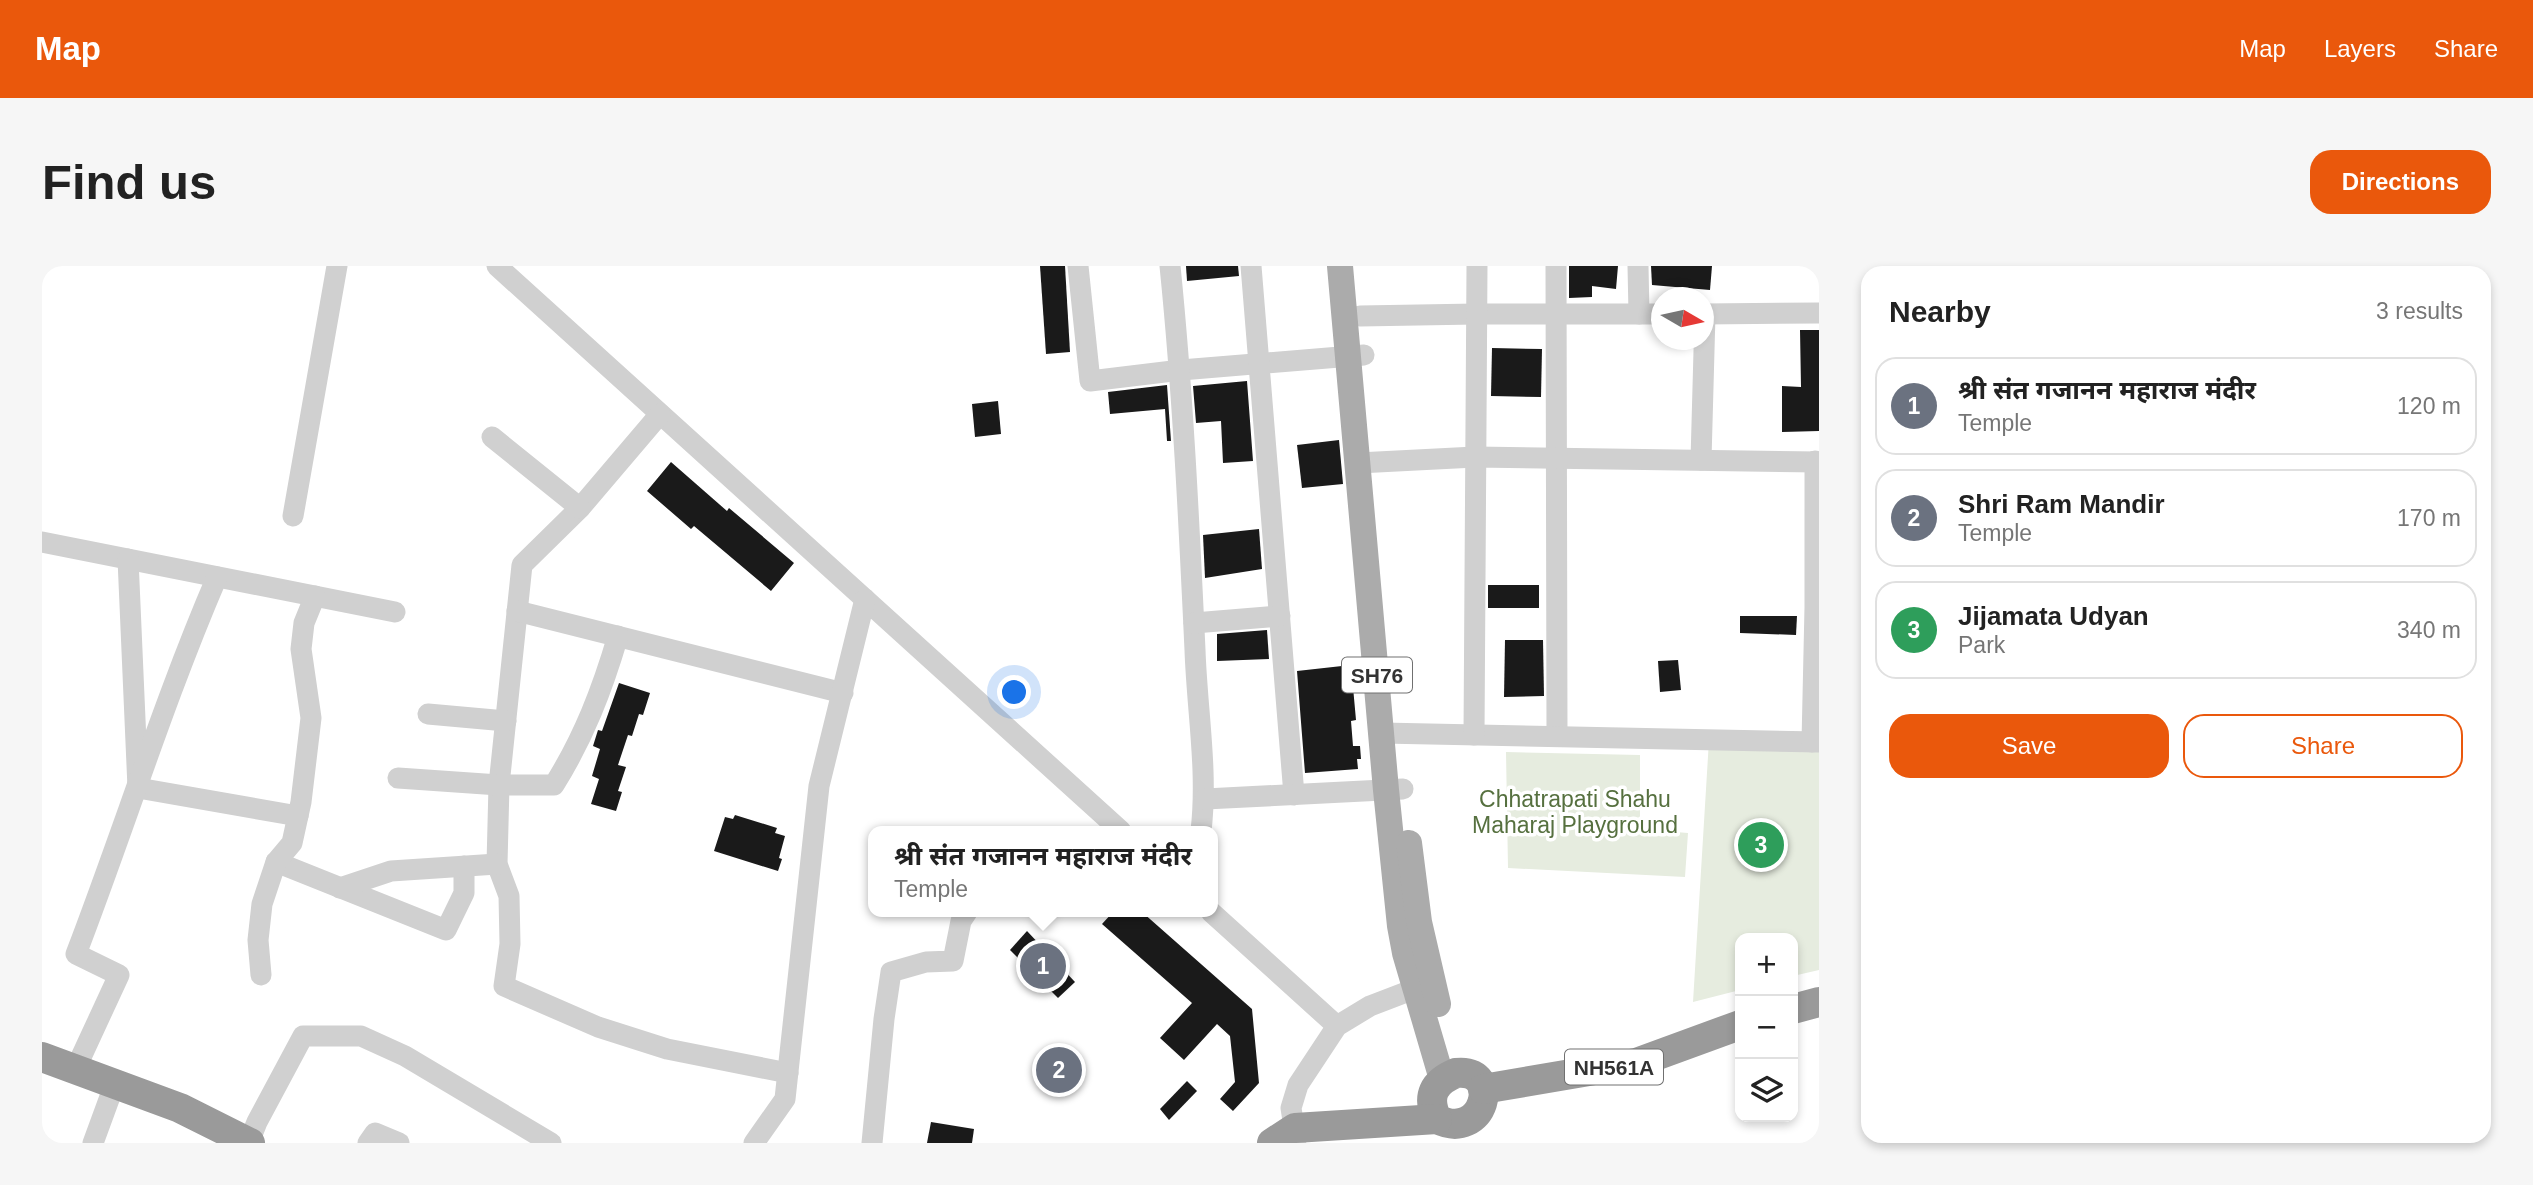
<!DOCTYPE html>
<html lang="en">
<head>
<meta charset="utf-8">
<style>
  body { margin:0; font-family:Helvetica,"Noto Sans Devanagari",sans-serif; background:#f6f6f6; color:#222 }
  .controls { position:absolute; right:21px; bottom:21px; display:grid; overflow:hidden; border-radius:14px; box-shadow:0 4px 10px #0003 }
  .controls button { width:63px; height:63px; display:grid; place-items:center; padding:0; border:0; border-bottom:2px solid #e0e0e0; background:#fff; color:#222; font:35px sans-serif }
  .compass { position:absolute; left:1609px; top:21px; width:63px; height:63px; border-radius:50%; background:#fff; box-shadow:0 4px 10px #0003; rotate:99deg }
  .you { position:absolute; left:973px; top:427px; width:24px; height:24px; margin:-18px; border:5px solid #fff; border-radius:50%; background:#1a73e8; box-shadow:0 0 0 10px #1a73e833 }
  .badge { display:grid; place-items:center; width:46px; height:46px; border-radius:50%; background:#ea580c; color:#fff; font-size:23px; font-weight:700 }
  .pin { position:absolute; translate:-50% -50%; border:4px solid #fff; box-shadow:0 2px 7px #0006 }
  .popup { position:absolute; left:826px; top:560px; width:350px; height:91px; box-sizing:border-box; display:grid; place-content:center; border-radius:14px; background:#fff; filter:drop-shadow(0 2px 5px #0005); font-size:23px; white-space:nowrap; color:#767676 }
  .popup b { font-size:26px; color:#222 }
  .popup::after { content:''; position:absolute; left:50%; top:100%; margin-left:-14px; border:14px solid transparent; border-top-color:#fff }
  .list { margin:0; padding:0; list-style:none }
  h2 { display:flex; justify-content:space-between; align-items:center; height:91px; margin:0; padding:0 28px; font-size:30px }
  h2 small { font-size:23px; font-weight:400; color:#767676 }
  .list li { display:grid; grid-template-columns:46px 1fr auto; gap:21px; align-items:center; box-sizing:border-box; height:98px; margin:0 14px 14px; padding:0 14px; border:2px solid #e0e0e0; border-radius:21px }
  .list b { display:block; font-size:26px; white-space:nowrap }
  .list p { margin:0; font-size:23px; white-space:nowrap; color:#767676 }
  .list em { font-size:23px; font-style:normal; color:#767676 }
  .actions { display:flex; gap:14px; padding:21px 28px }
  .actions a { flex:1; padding:16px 0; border:2px solid #ea580c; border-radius:21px; text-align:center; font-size:24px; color:#ea580c }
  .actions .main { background:#ea580c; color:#fff }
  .icon { flex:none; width:38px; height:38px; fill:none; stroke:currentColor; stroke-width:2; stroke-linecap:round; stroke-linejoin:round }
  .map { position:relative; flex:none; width:1777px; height:877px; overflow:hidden; border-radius:21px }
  header { display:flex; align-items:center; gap:42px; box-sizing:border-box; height:98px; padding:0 35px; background:#ea580c; color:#fff }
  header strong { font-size:33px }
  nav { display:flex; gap:38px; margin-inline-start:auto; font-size:24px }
  .intro { display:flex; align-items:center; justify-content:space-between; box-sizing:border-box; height:168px; padding:0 42px }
  h1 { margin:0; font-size:49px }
  .button { padding:18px 32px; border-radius:21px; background:#ea580c; color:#fff; font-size:24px; font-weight:700 }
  main { display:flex; gap:42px; padding:0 42px }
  aside { flex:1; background:#fff; border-radius:21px; box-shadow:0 4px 10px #0003 }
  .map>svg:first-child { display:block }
</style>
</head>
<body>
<header>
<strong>Map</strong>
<nav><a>Map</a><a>Layers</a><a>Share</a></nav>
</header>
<div class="intro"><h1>Find us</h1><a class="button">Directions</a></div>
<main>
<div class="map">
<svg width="1777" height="877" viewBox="0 0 1777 877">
  <rect width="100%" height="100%" fill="#fff"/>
  <g fill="#e6ecdf">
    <polygon points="1667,474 1777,485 1777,704 1751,710 1751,672 1698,672 1698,724 1651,736"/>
    <polygon points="1464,486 1598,489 1598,563 1646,567 1643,611 1466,602"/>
  </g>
  <g fill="#1a1a1a">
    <polygon points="998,0 1023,0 1028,86 1004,88"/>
    <polygon points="1144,0 1196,0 1197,10 1145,15"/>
    <polygon points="1527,0 1576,0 1574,23 1550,20 1550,31 1527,32"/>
    <polygon points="1609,0 1670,0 1668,24 1610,19"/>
    <polygon points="1758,64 1777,64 1777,165 1740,166 1740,120 1759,121"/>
    <polygon points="1450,82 1500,83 1499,131 1449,130"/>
    <polygon points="1205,115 1211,195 1181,197 1179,155 1154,157 1151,120"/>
    <polygon points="1125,119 1129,175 1125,175 1123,143 1068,148 1066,126"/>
    <polygon points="956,135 959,168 933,171 930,138"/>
    <polygon points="1297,174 1301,218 1260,222 1255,179"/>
    <polygon points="629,196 685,245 687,242 752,297 729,325 652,260 649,263 605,225"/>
    <polygon points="1217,263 1220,303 1163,312 1161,269"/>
    <rect x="1446" y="319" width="51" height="23"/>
    <polygon points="1698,350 1755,350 1754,369 1698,367"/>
    <polygon points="1225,364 1227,393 1175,395 1175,368"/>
    <polygon points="1463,374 1501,374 1502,430 1462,431"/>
    <polygon points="1636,394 1639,424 1618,426 1616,395"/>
    <polygon points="1309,399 1314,454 1309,455 1311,480 1318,480 1319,493 1315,493 1316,503 1263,507 1255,405"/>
    <polygon points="577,417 608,427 601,449 597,448 590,470 586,469 576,499 584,501 576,525 580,526 574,545 549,538 557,513 550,510 558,483 551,480 556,464 560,465"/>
    <polygon points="693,549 735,562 733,567 743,570 737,592 740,593 736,605 672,585 683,551 691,553"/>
    <polygon points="1071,646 1100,646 1210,743 1217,817 1191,845 1178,833 1193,816 1188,770 1175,758 1142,794 1118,772 1150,737 1060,658"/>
    <polygon points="985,665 1033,716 1016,732 968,684"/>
    <polygon points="1004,790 1032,792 1030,818 1002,816"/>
    <polygon points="1145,815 1155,825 1127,854 1118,843"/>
    <polygon points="889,856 932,863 930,877 885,877"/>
  </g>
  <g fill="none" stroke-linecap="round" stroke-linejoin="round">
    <g stroke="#d0d0d0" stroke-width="21">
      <polyline points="455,0 1079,565"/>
      <polyline points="1036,0 1048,115 1139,104 1322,89"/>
      <path d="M 1128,0 C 1141,128 1147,256 1153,384 C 1155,444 1166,505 1159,565"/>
      <polyline points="1209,0 1252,529"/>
      <polyline points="1514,0 1515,470"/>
      <polyline points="1596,0 1597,48"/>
      <polyline points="1661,48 1777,47"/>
      <polyline points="1318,50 1434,48 1619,48"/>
      <polyline points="618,148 538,242 480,299 457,519 455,598 467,630 468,678 462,720 556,761 625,783 746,807"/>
      <polyline points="450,171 538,242"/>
      <polyline points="1659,194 1663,48"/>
      <polyline points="1316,197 1433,191 1777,196"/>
      <polyline points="251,250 295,0"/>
      <polyline points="0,276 353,346"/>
      <polyline points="86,293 96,522 256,550"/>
      <polyline points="475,345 801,427"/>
      <polyline points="1152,357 1238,350"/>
      <polyline points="386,448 464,455"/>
      <polyline points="1340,467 1777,476"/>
      <polyline points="1432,469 1435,0"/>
      <polyline points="1770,476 1773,341 1773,195"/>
      <path d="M 356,512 L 457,519 L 512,519 C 542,471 560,424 576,370"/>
      <polyline points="1163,533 1361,523"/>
      <polyline points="234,596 404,664 422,627 422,600"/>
      <polyline points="298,622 349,605 455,598"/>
      <polyline points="1169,646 1295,760"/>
      <polyline points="219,709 216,674 220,638 234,596 250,577 259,536 269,452 259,383 262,357 273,330"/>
      <path d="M 34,802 L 77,709 L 34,688 C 82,563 122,434 175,311"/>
      <polyline points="1254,874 1249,842 1256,819 1295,760 1328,740 1388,717"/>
      <polyline points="207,876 215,856 261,770 319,770 363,790 509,877"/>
      <polyline points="51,877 73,817"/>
      <polyline points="326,877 333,867 357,877"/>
      <polyline points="712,877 743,833 777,520 823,333"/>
      <polyline points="830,877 842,753 849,706 884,696 911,695 919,655 925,646"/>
    </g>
    <g stroke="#ababab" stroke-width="26">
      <polyline points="1298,0 1344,524 1358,660 1363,687 1400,813"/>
      <polyline points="1367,577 1377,656 1396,738"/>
    </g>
    <g stroke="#9a9a9a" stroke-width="30">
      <polyline points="1751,743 1777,736"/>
      <polyline points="0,791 138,842 208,877"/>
      <path d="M 1414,807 C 1462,802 1442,877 1395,853 C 1384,830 1392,816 1414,807 Z"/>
      <polyline points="1441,823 1594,797 1698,759"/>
      <polyline points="1230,877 1253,862 1395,853"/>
    </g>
  </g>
  <g text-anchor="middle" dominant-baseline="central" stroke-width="7" stroke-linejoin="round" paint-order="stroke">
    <g fill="#fff" stroke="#707070" stroke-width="2">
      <rect x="1300" y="391.5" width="70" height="35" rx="5"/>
      <rect x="1523" y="783.5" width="98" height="35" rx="5"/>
    </g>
    <g font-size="21" font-weight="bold" fill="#333">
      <text x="1335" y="409">SH76</text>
      <text x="1572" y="801">NH561A</text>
    </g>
    <g font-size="23" fill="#56703f" stroke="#fff">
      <text x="1533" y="533">Chhatrapati Shahu<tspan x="1533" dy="26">Maharaj Playground</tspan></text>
    </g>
  </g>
</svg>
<div class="controls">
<button>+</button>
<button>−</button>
<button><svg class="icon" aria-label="layers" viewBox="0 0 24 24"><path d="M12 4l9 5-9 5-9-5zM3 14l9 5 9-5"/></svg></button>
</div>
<svg class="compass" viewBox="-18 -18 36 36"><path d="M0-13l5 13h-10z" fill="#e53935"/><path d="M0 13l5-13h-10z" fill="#767676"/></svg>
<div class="you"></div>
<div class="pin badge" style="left:1001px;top:700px;background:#6b7280">1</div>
<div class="popup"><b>श्री संंत गजानन महाराज मंदीर</b>Temple</div>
<div class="pin badge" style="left:1017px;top:804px;background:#6b7280">2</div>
<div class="pin badge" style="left:1719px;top:579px;background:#2e9e5b">3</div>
</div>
<aside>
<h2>Nearby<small>3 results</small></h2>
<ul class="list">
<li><span class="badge" style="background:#6b7280">1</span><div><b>श्री संंत गजानन महाराज मंदीर</b><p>Temple</p></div><em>120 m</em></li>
<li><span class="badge" style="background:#6b7280">2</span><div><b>Shri Ram Mandir</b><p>Temple</p></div><em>170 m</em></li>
<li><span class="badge" style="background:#2e9e5b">3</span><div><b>Jijamata Udyan</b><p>Park</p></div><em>340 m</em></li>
</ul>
<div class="actions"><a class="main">Save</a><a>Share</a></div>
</aside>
</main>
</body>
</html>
